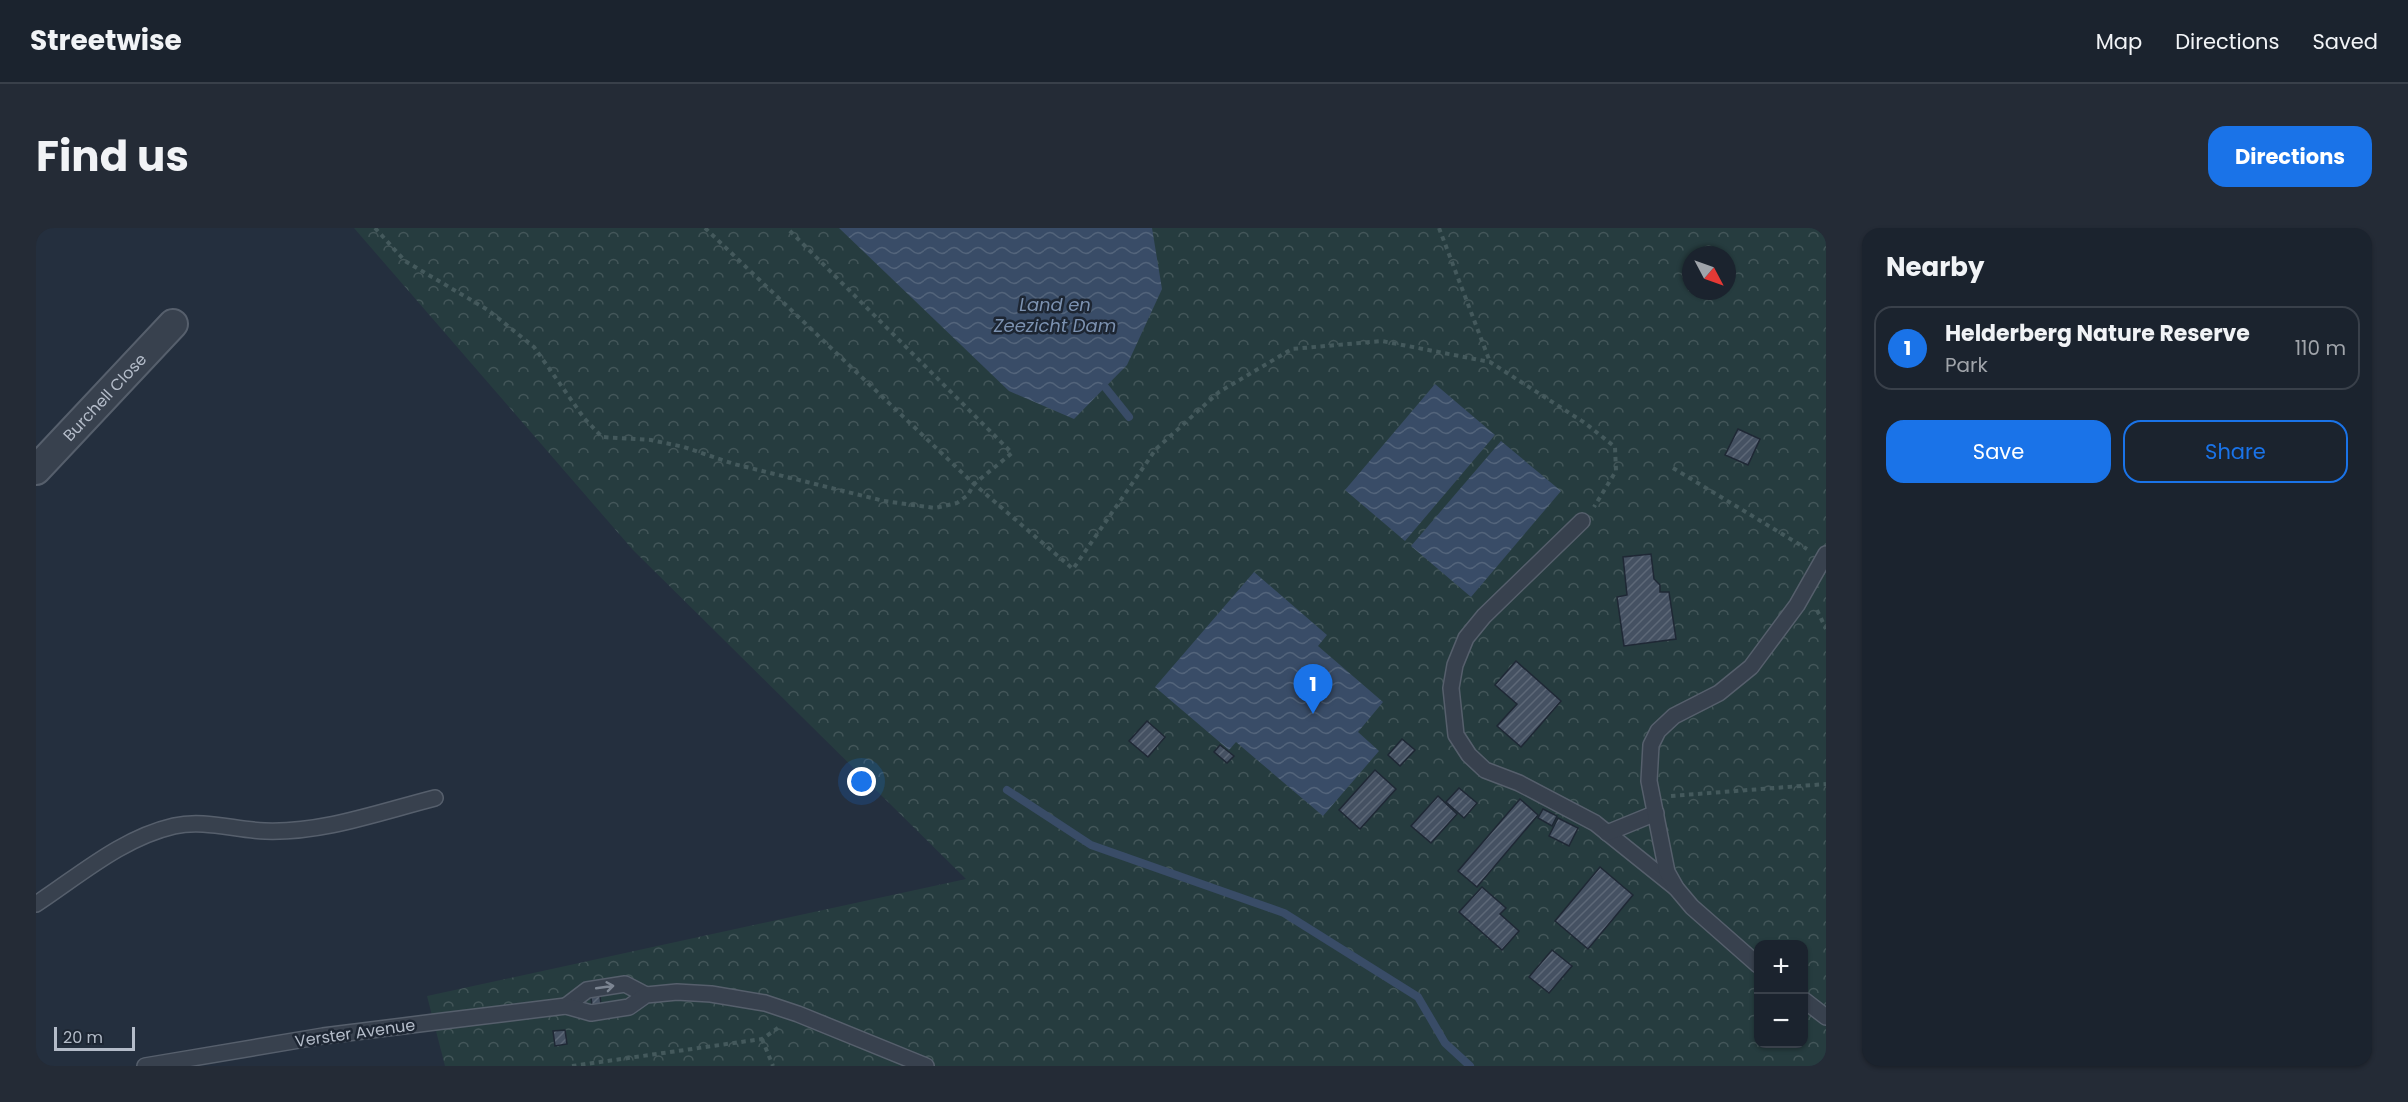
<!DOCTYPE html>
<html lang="en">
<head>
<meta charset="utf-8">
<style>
  body { margin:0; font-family:Poppins,sans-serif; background:#242b36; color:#f1f3f6 }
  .controls { position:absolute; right:18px; bottom:18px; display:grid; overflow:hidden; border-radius:12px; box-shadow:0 2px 4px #0004 }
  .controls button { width:54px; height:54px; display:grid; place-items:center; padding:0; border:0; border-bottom:2px solid #39404a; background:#1b232e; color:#f1f3f6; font:30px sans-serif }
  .compass { position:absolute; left:1646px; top:18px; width:54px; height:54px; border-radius:50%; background:#1b232e; box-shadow:0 2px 4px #0004; rotate:131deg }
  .scale { position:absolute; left:18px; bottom:15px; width:81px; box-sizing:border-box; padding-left:6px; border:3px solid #b4bcc9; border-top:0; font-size:16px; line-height:21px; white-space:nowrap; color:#b4bcc9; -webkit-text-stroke:4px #1d2633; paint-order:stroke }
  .you { position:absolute; left:826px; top:554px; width:21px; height:21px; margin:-15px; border:4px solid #fff; border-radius:50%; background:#1a73e8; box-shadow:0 0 0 9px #1a73e833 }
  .badge { display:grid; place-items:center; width:39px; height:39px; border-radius:50%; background:#1a73e8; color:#fff; font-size:20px; font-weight:700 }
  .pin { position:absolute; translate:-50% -50px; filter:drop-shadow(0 2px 3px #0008) }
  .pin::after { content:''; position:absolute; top:32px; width:21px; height:18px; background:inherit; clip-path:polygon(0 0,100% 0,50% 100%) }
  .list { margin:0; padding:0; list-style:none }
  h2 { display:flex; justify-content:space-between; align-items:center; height:78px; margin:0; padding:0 24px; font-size:26px }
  h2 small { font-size:20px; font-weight:400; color:#a0a4aa }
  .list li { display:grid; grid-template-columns:39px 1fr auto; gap:18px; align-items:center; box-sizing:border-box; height:84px; margin:0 12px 12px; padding:0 12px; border:2px solid #39404a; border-radius:18px }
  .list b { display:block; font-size:22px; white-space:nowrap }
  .list p { margin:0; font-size:20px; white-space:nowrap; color:#a0a4aa }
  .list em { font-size:20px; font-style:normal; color:#a0a4aa }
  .actions { display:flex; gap:12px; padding:18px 24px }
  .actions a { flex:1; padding:14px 0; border:2px solid #1a73e8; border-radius:18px; text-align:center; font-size:21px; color:#1a73e8 }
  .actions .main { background:#1a73e8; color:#fff }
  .map { position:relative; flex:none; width:1790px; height:838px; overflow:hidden; border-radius:18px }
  header { display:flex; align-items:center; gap:36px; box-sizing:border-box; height:84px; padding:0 30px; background:#1b232e; border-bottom:2px solid #39404a }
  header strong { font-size:28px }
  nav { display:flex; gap:33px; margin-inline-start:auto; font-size:21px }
  .intro { display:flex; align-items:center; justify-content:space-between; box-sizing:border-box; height:144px; padding:0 36px }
  h1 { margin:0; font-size:42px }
  .button { padding:15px 27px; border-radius:18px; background:#1a73e8; color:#fff; font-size:21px; font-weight:700 }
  main { display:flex; gap:36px; padding:0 36px }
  aside { flex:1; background:#1b232e; border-radius:18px; box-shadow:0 2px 4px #0004 }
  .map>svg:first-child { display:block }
</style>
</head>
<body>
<header>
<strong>Streetwise</strong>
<nav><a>Map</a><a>Directions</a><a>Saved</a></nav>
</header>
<div class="intro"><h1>Find us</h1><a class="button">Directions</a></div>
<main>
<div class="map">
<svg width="1790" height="838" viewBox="0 0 1790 838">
  <defs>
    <pattern id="park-crowns" width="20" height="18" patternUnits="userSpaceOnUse" patternTransform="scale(1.5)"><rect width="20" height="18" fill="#263c3f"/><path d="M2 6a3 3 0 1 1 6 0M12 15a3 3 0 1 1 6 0" fill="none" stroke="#435659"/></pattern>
    <pattern id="water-waves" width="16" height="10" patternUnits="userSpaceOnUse" patternTransform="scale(1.5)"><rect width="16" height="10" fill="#394c67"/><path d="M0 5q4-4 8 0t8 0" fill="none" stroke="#53647b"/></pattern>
    <pattern id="building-hatch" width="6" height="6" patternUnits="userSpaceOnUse" patternTransform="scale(1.5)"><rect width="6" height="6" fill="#455162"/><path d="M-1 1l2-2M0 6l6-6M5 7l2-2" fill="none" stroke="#5d6877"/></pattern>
  </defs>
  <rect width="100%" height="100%" fill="#242f3e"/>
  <path fill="url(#park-crowns)" fill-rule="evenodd" d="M 318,0 L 1790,0 L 1790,838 L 409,838 L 391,768 L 930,651 L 597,322 ZM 1655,27 L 1691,27 L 1691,63 L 1655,63 ZM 1722,716 L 1768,716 L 1768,816 L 1722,816 Z"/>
  <g fill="url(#water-waves)">
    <polygon points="803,0 1116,0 1126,61 1091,137 1038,191 973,163"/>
    <polygon points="1399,156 1459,207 1369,313 1309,262"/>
    <polygon points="1465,213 1525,263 1435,369 1375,318"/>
    <polygon points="1218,344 1291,407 1282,418 1347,474 1322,504 1343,523 1287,588 1200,514 1193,522 1119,459"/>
  </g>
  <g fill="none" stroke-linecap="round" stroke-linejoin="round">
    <g stroke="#394c67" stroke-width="8">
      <polyline points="1069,159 1093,189"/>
      <polyline points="971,562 1055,617 1248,685 1382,769 1409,815 1434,838"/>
    </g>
  </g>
  <g fill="url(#building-hatch)" stroke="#1f2835" stroke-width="1.5">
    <polygon points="1702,201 1724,211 1712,237 1689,227"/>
    <polygon points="1615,326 1618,351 1624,357 1624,364 1633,364 1640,411 1588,418 1581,369 1591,367 1587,329"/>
    <polygon points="1480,433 1525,473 1485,519 1461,498 1481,476 1459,457"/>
    <polygon points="1111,493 1129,509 1112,529 1093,513"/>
    <polygon points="1366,511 1379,522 1364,538 1352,527"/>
    <polygon points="1184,517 1198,528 1191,535 1178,524"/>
    <polygon points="1339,542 1360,561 1324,601 1303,582"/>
    <polygon points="1423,560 1441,575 1428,590 1410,574"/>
    <polygon points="1402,568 1421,586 1395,615 1375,598"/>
    <polygon points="1484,571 1502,587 1441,659 1422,643"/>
    <polygon points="1507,581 1521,588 1516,598 1502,590"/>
    <polygon points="1522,590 1542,600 1533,618 1513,608"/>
    <polygon points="1564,639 1597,667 1552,721 1519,693"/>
    <polygon points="1446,659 1470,680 1464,686 1483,703 1466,722 1423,684"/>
    <polygon points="1516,722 1536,738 1513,765 1493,749"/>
    <polygon points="564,768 565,777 556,778 555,769"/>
    <polygon points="529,802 531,816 519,818 517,803"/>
  </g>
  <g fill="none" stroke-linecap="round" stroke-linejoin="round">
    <g stroke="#565f6c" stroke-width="18">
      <g id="service">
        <polyline points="1546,293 1448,388 1430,410 1419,437 1415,460 1420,507 1433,527 1449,542 1483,555 1559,595 1640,660"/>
        <polyline points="1571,605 1620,585"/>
        <path d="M 0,676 C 44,647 86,610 138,598 C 168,591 199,602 229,603 C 287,605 344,584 399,570"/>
        <polyline points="1722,737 1656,679 1640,660 1631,644 1613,553 1615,517 1622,503 1638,488 1683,465 1715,439 1761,377 1790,326"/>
        <polyline points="1768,772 1790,789"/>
        <polyline points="530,778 551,762 589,756 610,767"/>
        <polyline points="109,838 287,808 407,793 530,778 555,785 593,779 610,767 641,764 675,766 729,775 762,786 890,838"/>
      </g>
    </g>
    <g stroke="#565f6c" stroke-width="32">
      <g id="minor">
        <path id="s1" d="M 0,242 L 137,96"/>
      </g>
    </g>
    <g stroke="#44595c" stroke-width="4" stroke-dasharray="4.5 4.5" stroke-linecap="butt">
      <polyline points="339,0 369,33 452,82 498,119 548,190 566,209 615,212 648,219 698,236 848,273 899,280 921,275 932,267 938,256 976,225 751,0"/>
      <polyline points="669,0 938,256 1037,341 1120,221 1183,164 1256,121 1346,113 1454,134 1549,195 1579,219 1580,243 1558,279"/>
      <polyline points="1403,0 1454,134"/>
      <polyline points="1637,240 1771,321"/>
      <polyline points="1781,382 1790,401"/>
      <polyline points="1635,568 1790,556"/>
      <polyline points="726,811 737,838"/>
      <polyline points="536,838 726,811 742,800"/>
    </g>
    <use href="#service" stroke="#38414e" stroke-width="15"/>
    <use href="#minor" stroke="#38414e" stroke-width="28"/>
  </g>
  <defs><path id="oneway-shaft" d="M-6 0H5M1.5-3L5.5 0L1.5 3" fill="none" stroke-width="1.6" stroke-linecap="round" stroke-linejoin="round" transform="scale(1.5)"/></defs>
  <use stroke="#7c8592" href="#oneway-shaft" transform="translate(569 759) rotate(-8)"/>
  <g text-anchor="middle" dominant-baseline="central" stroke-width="5" stroke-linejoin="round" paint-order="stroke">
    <g font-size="16" fill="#b4bcc9" stroke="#1d2633">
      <text stroke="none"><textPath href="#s1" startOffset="100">Burchell Close</textPath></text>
      <text transform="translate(319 805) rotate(-8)">Verster Avenue</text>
    </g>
    <g font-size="18" font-style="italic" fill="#7c92b1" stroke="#1d2633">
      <text x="1019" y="76">Land en<tspan x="1019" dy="21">Zeezicht Dam</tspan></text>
    </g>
  </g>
</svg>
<div class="controls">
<button>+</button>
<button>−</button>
</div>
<svg class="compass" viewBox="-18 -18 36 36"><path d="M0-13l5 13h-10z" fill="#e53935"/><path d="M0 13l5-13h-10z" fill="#a0a4aa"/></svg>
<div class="scale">20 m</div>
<div class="you"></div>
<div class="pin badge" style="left:1277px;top:486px">1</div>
</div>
<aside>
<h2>Nearby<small></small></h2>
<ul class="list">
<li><span class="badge">1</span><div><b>Helderberg Nature Reserve</b><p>Park</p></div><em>110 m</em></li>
</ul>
<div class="actions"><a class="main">Save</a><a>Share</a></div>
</aside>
</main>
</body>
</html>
